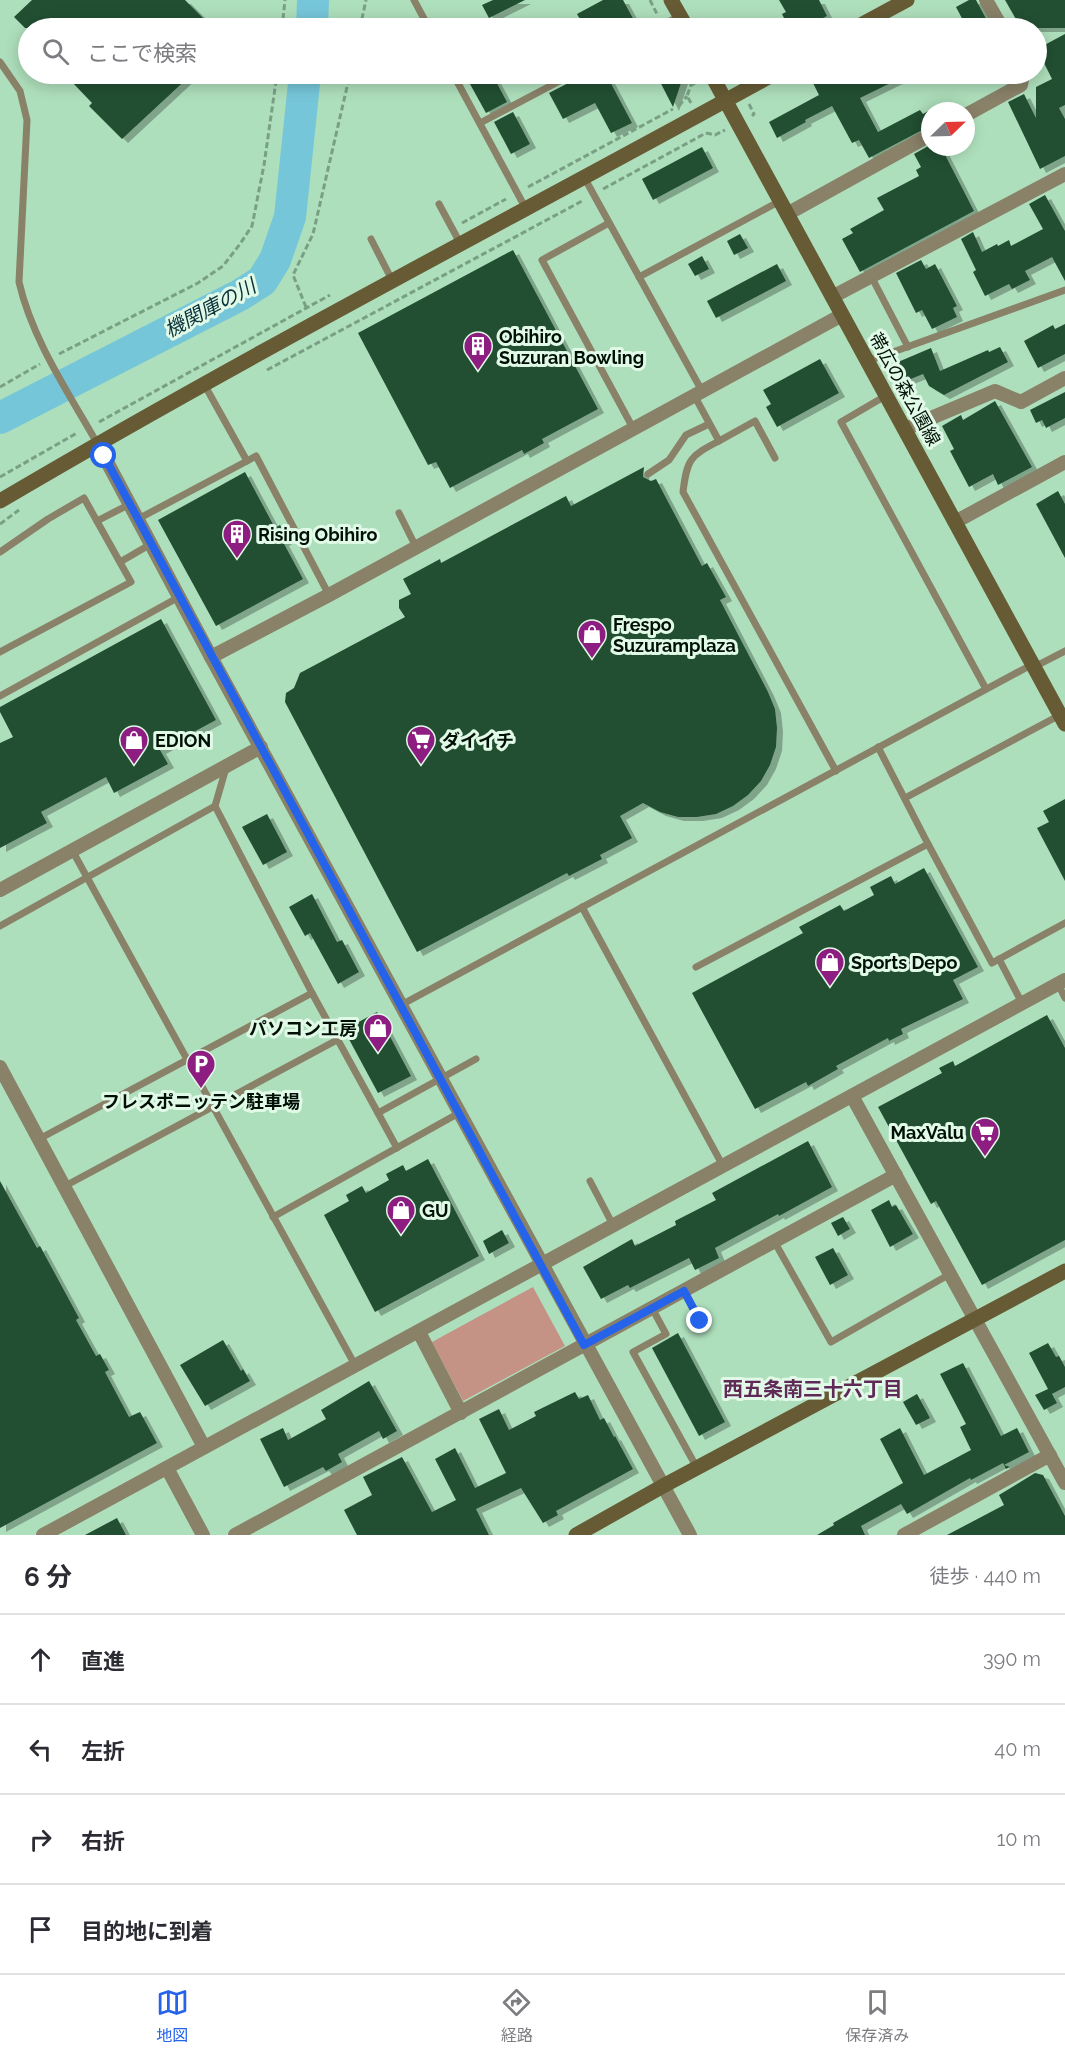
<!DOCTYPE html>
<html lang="ja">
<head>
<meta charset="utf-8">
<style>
  body { margin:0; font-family:Raleway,"Noto Sans JP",sans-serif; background:#f2f2f3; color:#2b2b33 }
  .compass { position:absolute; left:921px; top:102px; width:54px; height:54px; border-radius:50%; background:#fff; box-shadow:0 3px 15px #0003; rotate:67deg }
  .stop { position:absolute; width:18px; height:18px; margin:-14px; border:4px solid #2563eb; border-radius:50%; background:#fff }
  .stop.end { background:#2563eb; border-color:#fff; box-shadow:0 2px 6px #0008 }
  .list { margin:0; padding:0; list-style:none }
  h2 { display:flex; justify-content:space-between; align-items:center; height:78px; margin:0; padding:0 24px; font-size:26px }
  h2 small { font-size:20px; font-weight:400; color:#7c7c81 }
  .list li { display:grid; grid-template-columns:39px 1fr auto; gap:18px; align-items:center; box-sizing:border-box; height:90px; padding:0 24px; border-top:2px solid #e1e1e2 }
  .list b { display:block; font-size:22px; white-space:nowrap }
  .list em { font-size:20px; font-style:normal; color:#7c7c81 }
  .icon { flex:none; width:33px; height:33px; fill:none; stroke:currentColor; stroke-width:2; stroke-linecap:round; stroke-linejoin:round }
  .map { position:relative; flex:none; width:1065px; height:1535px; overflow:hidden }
  .search { position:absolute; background:#fff; box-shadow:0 3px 15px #0003; left:18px; right:18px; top:18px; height:66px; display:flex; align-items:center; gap:15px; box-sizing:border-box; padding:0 21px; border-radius:33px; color:#7c7c81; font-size:22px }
  .sheet { height:438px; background:#fff }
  nav { display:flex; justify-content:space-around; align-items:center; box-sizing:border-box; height:84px; border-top:2px solid #e1e1e2; background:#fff; font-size:16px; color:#7c7c81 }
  nav a { display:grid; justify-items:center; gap:3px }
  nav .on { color:#2563eb }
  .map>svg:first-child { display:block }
</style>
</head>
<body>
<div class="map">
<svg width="1065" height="1535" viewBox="0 0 1065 1535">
  <defs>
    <filter id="shadow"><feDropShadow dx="6" dy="4" stdDeviation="0" flood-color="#0004"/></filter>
  </defs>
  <rect width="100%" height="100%" fill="#aedfbc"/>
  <polygon fill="#c59286" points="533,1287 565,1346 463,1401 432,1342"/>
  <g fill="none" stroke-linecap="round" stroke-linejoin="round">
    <g stroke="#76c6d9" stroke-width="32">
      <polyline points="312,28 313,0"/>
      <polyline points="0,418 240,295 262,281 275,260 290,217 305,74"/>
    </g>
  </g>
  <g fill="#224f32" filter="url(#shadow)">
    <polygon points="32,0 185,0 203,18 193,28 25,28 14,17"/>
    <polygon points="493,0 525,0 489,18 482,5"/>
    <polygon points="603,0 623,0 636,24 627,28 585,28 577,14"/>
    <polygon points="779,0 819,0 827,16 803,28 789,28 782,14 786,12"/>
    <polygon points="969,0 976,0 989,24 981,28 967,28 956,7"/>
    <polygon points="1005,0 1065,0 1065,28 1021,28"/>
    <polygon points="1065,34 1065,105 1059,108 1065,119 1065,156 1040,169 1008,102 1024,94 1036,118 1036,87 1052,79 1037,49"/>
    <polygon points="79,74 192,74 122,139 89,106 92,103 71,81"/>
    <polygon points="492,74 507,102 486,113 470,84"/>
    <polygon points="579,74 606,74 632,123 611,133 595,103 563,119 549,93 576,79"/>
    <polygon points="656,74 684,74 673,107"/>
    <polygon points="828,74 909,74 860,98 878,132 920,110 923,114 930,110 930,126 869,158 859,140 852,143 832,106 805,120 806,122 777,138 769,122 819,95 812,81"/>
    <polygon points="513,112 530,144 511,154 494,122"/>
    <polygon points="930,145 930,147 941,147 974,211 860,272 842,239 853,233 850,229 884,210 877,198 919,176 916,170 921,167 914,154"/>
    <polygon points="702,147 713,168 653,200 642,179"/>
    <polygon points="1045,195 1065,231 1065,281 1052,257 1025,271 1030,280 1012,289 1009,284 985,296 973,272 976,270 961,239 973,232 982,252 997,244 998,246 1009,240 1011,246 1043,229 1029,204"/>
    <polygon points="740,234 748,248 734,255 727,241"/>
    <polygon points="513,250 598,409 542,439 544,443 524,454 522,450 450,488 436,462 428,465 358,333"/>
    <polygon points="702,256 709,269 695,276 688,264"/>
    <polygon points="921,260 926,269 935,264 957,306 953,308 957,317 932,329 922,310 916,313 896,273"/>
    <polygon points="777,264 786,281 716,318 707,301"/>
    <polygon points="1065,324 1065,354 1038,368 1024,341 1053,325 1055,329"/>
    <polygon points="1000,347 1008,362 944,395 929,386 923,374 906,381 898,362 931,348 940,371 988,350 989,352"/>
    <polygon points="820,359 839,393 777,427 766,407 771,404 763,390"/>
    <polygon points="1065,392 1065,418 1046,428 1042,420 1036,423 1030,410"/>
    <polygon points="995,401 1032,467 998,485 993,474 969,487 950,451 954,449 942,426 961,415 963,420"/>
    <polygon points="644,467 643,477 651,481 656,479 702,566 707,563 726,597 720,600 768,692 775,709 777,728 776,747 770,765 761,781 748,795 733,806 716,814 697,817 678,817 660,812 643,803 620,816 632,838 600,855 602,859 569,876 567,873 417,952 285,702 286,693 294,688 300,673 405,617 399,608 399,600 411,594 403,579 440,559 441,563 566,496 571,506"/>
    <polygon points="245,472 275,528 280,525 288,539 283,542 303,579 216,626 158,520"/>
    <polygon points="1058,491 1065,504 1065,558 1036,504"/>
    <polygon points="161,619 216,720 160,750 168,764 114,793 106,777 41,812 47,823 0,848 0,743 13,737 0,712 0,707"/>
    <polygon points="1065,799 1065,881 1037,828 1049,822 1043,811"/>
    <polygon points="267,814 287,852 263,865 242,827"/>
    <polygon points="924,868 978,967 953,980 963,999 901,1029 903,1034 889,1041 888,1038 836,1066 838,1069 808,1086 806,1082 755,1109 692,993 803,933 799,927 840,905 844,911 874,895 870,887 891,876 895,884"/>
    <polygon points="312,894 337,942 342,940 359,972 338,984 310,933 305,936 289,907"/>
    <polygon points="377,1012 411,1076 378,1093 344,1030"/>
    <polygon points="1047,1015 1065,1048 1065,1240 982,1285 936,1201 931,1204 878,1107 942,1073 939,1068 953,1061 955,1066"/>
    <polygon points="808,1141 832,1187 779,1216 778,1214 715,1248 719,1258 695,1270 689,1258 630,1288 628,1285 601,1299 583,1267 632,1239 635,1246 676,1225 675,1221 716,1200 712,1193"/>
    <polygon points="428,1159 479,1256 375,1312 324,1215 349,1201 346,1195 362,1186 366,1193 389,1180 386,1174 403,1165 406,1171"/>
    <polygon points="0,1181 37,1248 40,1246 79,1318 76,1320 96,1356 100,1354 109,1370 105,1372 129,1417 140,1412 157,1443 0,1528"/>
    <polygon points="889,1200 892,1207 896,1205 913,1234 890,1247 871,1210"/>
    <polygon points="843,1217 850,1229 838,1236 831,1223"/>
    <polygon points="502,1230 509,1243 489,1254 483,1241"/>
    <polygon points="833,1248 848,1275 830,1285 815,1257"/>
    <polygon points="678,1333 725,1422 699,1436 652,1348"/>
    <polygon points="223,1340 241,1371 243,1369 250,1381 205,1406 180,1365"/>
    <polygon points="1048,1343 1056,1357 1059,1356 1065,1367 1065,1387 1052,1394 1057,1403 1044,1410 1035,1395 1048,1389 1029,1353"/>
    <polygon points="963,1363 1001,1436 1017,1428 1029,1452 1004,1465 1010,1467 1006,1469 1003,1463 971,1480 970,1478 907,1514 901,1504 861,1526 865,1535 817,1535 834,1525 833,1523 903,1483 880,1439 900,1428 924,1475 971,1450 960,1427 966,1424 940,1374"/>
    <polygon points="369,1381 397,1431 383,1439 379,1431 338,1454 342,1462 326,1471 323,1467 284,1487 260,1439 283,1428 288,1440 326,1419 321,1410"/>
    <polygon points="575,1392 579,1399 588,1395 600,1420 604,1418 614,1437 615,1436 633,1469 556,1511 558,1515 543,1523 521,1488 476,1509 489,1535 357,1535 344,1510 372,1495 363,1477 402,1457 432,1512 456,1500 435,1459 455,1448 475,1488 506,1473 479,1419 499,1409 509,1430 536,1416 534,1412"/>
    <polygon points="917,1394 930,1418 916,1425 903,1402"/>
    <polygon points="1035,1473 1043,1475 1065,1516 1065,1535 947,1535 1004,1505 999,1495"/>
    <polygon points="117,1518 126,1535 85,1535"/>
  </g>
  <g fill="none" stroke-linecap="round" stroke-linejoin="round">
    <g stroke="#79a084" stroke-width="3" stroke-dasharray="6 3" stroke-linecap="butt">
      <polyline points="650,0 657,14"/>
      <polyline points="703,20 707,28"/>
      <polyline points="282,28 285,0"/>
      <polyline points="360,28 366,0"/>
      <polyline points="687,74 691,85"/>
      <polyline points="691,103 687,96 691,85 698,82"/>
      <polyline points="749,104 754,114 752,116"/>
      <polyline points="679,106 687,96"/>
      <polyline points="706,133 715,135 725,130"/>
      <polyline points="528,187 673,109"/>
      <polyline points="603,189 706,133"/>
      <polyline points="462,223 506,199"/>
      <polyline points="306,307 293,275 313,234 350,74"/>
      <polyline points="59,354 198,283 223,266 240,244 252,226 264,165 277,74"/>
      <polyline points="267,370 584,200"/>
      <polyline points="0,387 40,364"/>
      <polyline points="99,422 330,295"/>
      <polyline points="0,477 77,433"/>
      <polyline points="0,524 19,510"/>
    </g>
    <g stroke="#898168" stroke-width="7">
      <polyline points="414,0 429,28"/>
      <polyline points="656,28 680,16"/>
      <path d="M 0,62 L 20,91 L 27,120 L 19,282 C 32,339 68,392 97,443"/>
      <polyline points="453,74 526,209"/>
      <polyline points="480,123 573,74"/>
      <polyline points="584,177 702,391"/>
      <polyline points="439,204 460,243"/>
      <polyline points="609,223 542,260 633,428"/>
      <polyline points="371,239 392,280"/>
      <polyline points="871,276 908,347"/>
      <polyline points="639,277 780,201"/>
      <polyline points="868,361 1065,290"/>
      <path d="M 694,395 L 719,441 C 690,456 687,459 683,492 L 836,771"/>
      <polyline points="887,395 841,422 986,689"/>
      <polyline points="719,441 755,421 775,458"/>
      <polyline points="247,461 256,456 329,595"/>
      <polyline points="648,474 669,460 686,435 709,424"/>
      <polyline points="399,513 416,547"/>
      <polyline points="138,519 247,461 204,384"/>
      <polyline points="97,521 130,504"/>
      <polyline points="0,552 48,519 84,498 131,582 0,652"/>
      <polyline points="120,562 151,544"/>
      <polyline points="1034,667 1065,651"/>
      <polyline points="0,696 179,597"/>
      <polyline points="226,768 215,806 312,993 378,1113 476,1059"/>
      <polyline points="905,798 1060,715"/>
      <polyline points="928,844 992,963 1065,923"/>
      <polyline points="72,850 355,1365"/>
      <polyline points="582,907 723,1166"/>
      <polyline points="0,926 215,806"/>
      <polyline points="999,959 1022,1003"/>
      <polyline points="696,967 928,844 878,747"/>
      <polyline points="1058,984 1065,998"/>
      <polyline points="401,1005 1033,664"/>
      <polyline points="378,1113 397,1148"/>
      <polyline points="39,1139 312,993"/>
      <polyline points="590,1181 613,1225"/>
      <polyline points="65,1186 337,1040"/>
      <polyline points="273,1217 459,1113"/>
      <polyline points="774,1241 831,1342 950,1274"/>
      <polyline points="684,1291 700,1321"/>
      <polyline points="652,1308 666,1334 633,1352 697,1468"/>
    </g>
    <g stroke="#898168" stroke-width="14">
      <polyline points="986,0 1002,28"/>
      <polyline points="966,115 1021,85 1023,74"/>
      <polyline points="787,214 930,135"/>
      <polyline points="832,297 1065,174"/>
      <polyline points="905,429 995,391 1021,402 1065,378"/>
      <polyline points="97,443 211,657 690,1535"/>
      <polyline points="955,522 1065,462"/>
      <polyline points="211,657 329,595 842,315"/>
      <polyline points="0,890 261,747"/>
      <polyline points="0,1067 204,1447"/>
      <polyline points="852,1096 1065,1483"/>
      <polyline points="419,1332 461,1413"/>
      <polyline points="167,1468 203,1535"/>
      <polyline points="43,1535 1065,980"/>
      <polyline points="235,1535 896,1175"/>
      <polyline points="904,1535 1050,1455"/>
    </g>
    <g stroke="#665b35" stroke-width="15">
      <polyline points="671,0 687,28"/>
      <polyline points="855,28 907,0"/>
      <polyline points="711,74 1065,724"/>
      <path d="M 0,501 C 254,351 516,216 774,74"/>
      <polyline points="576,1535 663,1486 1065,1271"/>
    </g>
  </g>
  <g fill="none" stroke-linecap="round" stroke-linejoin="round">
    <polyline stroke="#2563eb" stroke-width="8" points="104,456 584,1345 684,1291 700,1321"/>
  </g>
  <defs>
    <g id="building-pin" transform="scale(1.5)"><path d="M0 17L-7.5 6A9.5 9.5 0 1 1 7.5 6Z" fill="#8d1d80" stroke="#e1f9e7"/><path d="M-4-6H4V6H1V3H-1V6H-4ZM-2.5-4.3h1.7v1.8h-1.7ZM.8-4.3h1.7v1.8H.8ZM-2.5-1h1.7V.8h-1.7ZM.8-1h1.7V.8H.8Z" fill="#fff"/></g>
    <g id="shop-pin" transform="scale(1.5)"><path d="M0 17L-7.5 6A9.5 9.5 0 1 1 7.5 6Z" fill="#8d1d80" stroke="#e1f9e7"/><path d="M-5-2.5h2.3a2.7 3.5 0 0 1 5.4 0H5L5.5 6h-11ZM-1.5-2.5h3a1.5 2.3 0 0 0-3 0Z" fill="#fff"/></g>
    <g id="supermarket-pin" transform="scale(1.5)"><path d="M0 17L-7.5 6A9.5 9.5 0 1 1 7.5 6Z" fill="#8d1d80" stroke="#e1f9e7"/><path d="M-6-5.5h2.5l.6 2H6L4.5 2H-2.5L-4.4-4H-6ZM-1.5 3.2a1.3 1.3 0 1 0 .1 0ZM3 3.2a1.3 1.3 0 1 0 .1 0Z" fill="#fff"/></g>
    <g id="parking-pin" transform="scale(1.5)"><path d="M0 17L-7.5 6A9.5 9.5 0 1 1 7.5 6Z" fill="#8d1d80" stroke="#e1f9e7"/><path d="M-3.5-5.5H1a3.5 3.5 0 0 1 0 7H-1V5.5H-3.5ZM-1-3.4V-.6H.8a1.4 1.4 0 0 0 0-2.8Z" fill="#fff"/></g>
  </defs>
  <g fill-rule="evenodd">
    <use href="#building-pin" x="478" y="346"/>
    <use href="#building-pin" x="237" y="534"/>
    <use href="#shop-pin" x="592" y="634"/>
    <use href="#shop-pin" x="134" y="740"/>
    <use href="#supermarket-pin" x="421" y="740"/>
    <use href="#shop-pin" x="830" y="962"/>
    <use href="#shop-pin" x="378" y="1028"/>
    <use href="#parking-pin" x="201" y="1064"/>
    <use href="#supermarket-pin" x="985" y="1132"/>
    <use href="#shop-pin" x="401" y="1210"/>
  </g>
  <g text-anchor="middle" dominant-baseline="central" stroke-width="6" stroke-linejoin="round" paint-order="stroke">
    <g font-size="18" font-weight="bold" fill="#011005" stroke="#e1f9e7" text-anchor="start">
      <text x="499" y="336">Obihiro<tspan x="499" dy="21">Suzuran Bowling</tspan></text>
      <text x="258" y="534">Rising Obihiro</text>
      <text x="613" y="624">Frespo<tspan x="613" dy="21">Suzuramplaza</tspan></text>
      <text x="155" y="740">EDION</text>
      <text x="442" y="740">ダイイチ</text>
      <text x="851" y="962">Sports Depo</text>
      <text x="357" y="1028" text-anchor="end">パソコン工房</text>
      <text x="201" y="1101" text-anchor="middle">フレスポニッテン駐車場</text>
      <text x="964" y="1132" text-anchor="end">MaxValu</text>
      <text x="422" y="1210">GU</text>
    </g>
    <g font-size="18" fill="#011005" stroke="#e1f9e7">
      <text transform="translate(905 389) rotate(61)">帯広の森公園線</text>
    </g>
    <g font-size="20" font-style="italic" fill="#0a323a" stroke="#e1f9e7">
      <text transform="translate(210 308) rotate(-28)">機関庫の川</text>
    </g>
    <g font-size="20" font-weight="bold" fill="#602a58" stroke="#e1f9e7">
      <text x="813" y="1389">西五条南三十六丁目</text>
    </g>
  </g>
</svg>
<svg class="compass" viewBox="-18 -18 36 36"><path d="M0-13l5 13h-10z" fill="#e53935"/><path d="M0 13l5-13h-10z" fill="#7c7c81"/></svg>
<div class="stop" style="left:104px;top:456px"></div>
<div class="stop end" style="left:700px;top:1321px"></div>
<div class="search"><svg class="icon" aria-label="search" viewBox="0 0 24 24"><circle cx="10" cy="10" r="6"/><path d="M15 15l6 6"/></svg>ここで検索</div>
</div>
<section class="sheet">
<h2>6 分<small>徒歩 · 440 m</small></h2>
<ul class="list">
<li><svg class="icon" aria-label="ahead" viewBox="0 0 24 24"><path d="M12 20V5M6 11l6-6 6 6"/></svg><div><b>直進</b></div><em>390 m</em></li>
<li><svg class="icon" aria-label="left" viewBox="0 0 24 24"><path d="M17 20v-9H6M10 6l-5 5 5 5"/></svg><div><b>左折</b></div><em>40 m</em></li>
<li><svg class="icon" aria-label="right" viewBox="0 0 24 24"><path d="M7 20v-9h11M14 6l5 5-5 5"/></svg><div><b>右折</b></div><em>10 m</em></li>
<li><svg class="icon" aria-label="arrive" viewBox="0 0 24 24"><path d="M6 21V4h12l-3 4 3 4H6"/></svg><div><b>目的地に到着</b></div></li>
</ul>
</section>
<nav>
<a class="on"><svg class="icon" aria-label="map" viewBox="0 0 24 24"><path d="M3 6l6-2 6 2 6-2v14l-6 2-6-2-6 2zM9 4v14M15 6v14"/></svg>地図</a>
<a><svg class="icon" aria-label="directions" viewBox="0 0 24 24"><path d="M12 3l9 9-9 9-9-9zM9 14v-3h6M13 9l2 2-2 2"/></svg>経路</a>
<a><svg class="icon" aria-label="saved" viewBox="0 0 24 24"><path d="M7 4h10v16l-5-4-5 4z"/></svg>保存済み</a>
</nav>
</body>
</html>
